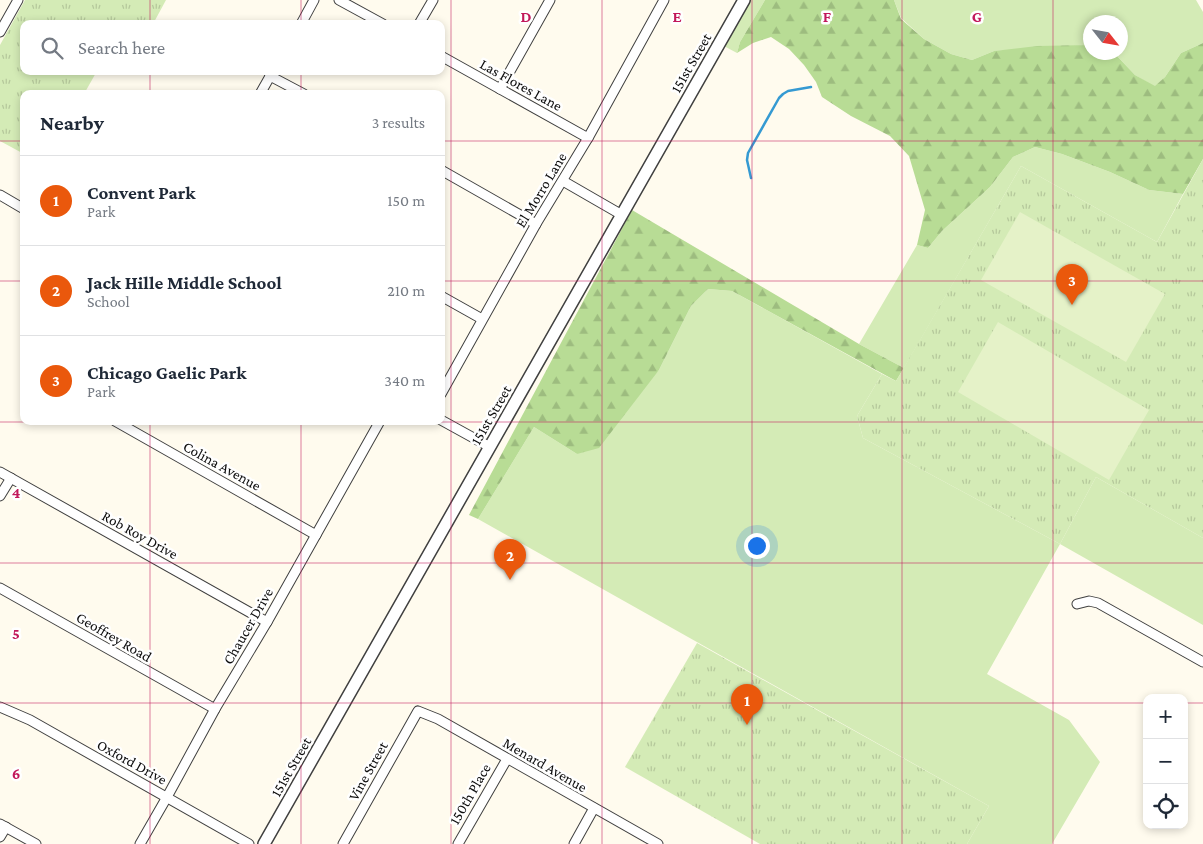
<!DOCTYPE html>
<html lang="en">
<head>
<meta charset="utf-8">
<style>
  body { margin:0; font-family:"Crimson Pro",serif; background:#f6f6f7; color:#1f2937 }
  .controls { position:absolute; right:15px; bottom:15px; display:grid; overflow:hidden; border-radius:10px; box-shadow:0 2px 8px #0003 }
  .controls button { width:45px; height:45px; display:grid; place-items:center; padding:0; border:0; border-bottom:1px solid #e0e1e3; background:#fff; color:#1f2937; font:25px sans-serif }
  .compass { position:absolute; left:1083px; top:15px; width:45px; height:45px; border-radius:50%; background:#fff; box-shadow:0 2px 8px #0003; rotate:121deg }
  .you { position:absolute; left:756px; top:545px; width:18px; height:18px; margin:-12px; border:4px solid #fff; border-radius:50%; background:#1a73e8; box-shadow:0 0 0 8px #1a73e833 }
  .badge { display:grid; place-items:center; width:32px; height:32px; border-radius:50%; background:#ea580c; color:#fff; font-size:16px; font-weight:700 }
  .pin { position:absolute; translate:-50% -41px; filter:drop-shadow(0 1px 2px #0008) }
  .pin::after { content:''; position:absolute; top:26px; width:18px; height:15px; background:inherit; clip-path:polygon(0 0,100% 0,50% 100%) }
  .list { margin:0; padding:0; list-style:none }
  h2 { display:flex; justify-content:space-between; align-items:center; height:65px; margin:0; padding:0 20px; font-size:21px }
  h2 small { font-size:16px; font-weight:400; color:#747a83 }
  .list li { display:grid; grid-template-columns:32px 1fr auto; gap:15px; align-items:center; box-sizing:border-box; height:90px; padding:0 20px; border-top:1px solid #e0e1e3 }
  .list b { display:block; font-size:19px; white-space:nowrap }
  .list p { margin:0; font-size:16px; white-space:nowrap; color:#747a83 }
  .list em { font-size:16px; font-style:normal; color:#747a83 }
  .icon { flex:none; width:28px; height:28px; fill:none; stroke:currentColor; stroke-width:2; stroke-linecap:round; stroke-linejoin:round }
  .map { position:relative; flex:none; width:1203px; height:844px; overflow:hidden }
  .search { position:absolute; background:#fff; box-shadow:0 2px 8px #0003; left:20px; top:20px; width:425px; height:55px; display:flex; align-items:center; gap:12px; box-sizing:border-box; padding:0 18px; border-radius:10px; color:#747a83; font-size:19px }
  .panel { position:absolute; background:#fff; box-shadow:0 2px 8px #0003; left:20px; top:90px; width:425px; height:335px; border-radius:10px }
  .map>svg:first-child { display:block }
</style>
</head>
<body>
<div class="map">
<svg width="1203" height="844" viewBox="0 0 1203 844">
  <defs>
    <pattern id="forest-firs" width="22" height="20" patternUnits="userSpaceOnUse" patternTransform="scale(1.25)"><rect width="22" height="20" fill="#b8dc95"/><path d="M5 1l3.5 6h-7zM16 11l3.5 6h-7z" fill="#9dbc7f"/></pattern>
    <pattern id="park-tufts" width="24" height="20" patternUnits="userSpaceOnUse" patternTransform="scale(1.25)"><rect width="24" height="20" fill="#d4ebb6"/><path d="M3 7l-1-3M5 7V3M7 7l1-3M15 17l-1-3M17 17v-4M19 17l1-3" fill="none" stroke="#b5c89b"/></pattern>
  </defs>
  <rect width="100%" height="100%" fill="#fffbee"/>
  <g fill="#d4ebb6">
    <polygon points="749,0 765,0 740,42 737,53 722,45"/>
    <polygon points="894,0 1196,0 1203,12 1203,43 1181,53 1165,77 1155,87 1135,75 1117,56 1109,53 1120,52 1120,22 1090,22 1090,45 994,51 972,60 951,54 924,39 901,18"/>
    <polygon points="1035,147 1062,154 1110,172 1149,190 1183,194 1157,242 1021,166 904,368 859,344 917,245 928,248 942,231 990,187 1013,157"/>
    <polygon points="708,289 732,291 882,374 857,416 863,438 1060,544 1096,477 1203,538 1203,625 1060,544 987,674 1069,720 1100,762 1052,844 967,844 989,806 478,519 534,427 577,454 659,370 691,306"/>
  </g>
  <g fill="url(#forest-firs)">
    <polygon points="765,0 894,0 901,19 924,39 951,54 972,60 994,51 1037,46 1090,45 1090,52 1109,53 1117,56 1135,75 1155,86 1165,77 1181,53 1203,43 1203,159 1183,194 1149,190 1110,172 1062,154 1035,147 1013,157 990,187 942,231 928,248 917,245 925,210 909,156 890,136 851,116 822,97 816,82 804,65 789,49 771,37 753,43 737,53 740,42"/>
    <polygon points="632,210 859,344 904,368 896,381 732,291 708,289 691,306 659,370 599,448 577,454 534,427 478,519 469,515"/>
  </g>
  <g fill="url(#park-tufts)">
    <polygon points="25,0 166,0 153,24 24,24 24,71 97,71 84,94 24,94 24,154 0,141 0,45"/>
    <polygon points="1203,159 1203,538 1096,477 1060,544 863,438 857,416 882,374 896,381 1021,166 1157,242"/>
    <polygon points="697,643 989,806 967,844 760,844 625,767"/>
  </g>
  <g fill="#e5f2c8">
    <polygon points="1020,212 1165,294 1126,362 981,280"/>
    <polygon points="998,322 1149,410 1109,480 958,392"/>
  </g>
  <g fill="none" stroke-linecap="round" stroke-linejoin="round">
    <polyline stroke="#359ad2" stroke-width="2.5" points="751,178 747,160 748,153 779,98 783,94 788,91 811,87"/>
    <g stroke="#404040" stroke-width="11">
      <g id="minor">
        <polyline points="339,0 383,24"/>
        <polyline points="301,24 314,0"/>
        <polyline points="419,24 433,0"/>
        <polyline points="0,32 18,0"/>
        <polyline points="441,56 588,138"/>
        <polyline points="270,76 304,94"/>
        <polyline points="500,89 550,0"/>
        <polyline points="260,94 273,71"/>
        <polyline points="441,170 536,224"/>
        <polyline points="563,181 622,215"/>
        <polyline points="0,195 24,209"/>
        <polyline points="441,296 482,319"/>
        <polyline points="441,394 536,224 588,138 664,0"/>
        <polyline points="441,420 490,447"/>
        <polyline points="115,421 316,535"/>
        <polyline points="0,472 267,622"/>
        <polyline points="0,496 11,478"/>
        <polyline points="0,588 215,709"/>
        <polyline points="1077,604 1089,601 1098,603 1203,662"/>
        <polyline points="0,707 30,720 249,844"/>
        <polyline points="0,824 36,844"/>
        <polyline points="0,837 6,827"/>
        <polyline points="140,844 167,797 215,709 267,622 380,421"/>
        <polyline points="343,844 418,711 438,719 658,844"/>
        <polyline points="458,844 507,759"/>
        <polyline points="574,844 594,808"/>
      </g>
    </g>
    <g stroke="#404040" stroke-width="14">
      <polyline id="tertiary" points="264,844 744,0"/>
    </g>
    <use href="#minor" stroke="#fff" stroke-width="9"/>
    <use href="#tertiary" stroke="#fff" stroke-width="11"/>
  </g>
  <path fill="none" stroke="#c2185b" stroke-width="1" stroke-opacity="0.55" d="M 150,0 L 150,24M 301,0 L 301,24M 451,0 L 451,844M 602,0 L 602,844M 752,0 L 752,844M 902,0 L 902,844M 1053,0 L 1053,844M 150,71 L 150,94M 301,71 L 301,94M 0,141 L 24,141M 441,141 L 1203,141M 0,281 L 24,281M 441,281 L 1203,281M 150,421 L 150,844M 301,421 L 301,844M 0,422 L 1203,422M 0,563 L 1203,563M 0,703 L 1147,703M 1184,703 L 1203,703"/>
  <g text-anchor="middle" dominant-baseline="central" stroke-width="5" stroke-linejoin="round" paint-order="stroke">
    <g font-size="15" fill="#0d0d0d" stroke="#fff">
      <text transform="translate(691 63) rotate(-60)">151st Street</text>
      <text transform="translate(521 85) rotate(29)">Las Flores Lane</text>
      <text transform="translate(541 190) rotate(-59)">El Morro Lane</text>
      <text transform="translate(491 415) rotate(-60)">151st Street</text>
      <text transform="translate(222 466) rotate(29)">Colina Avenue</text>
      <text transform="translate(140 535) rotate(29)">Rob Roy Drive</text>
      <text transform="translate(248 626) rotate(-60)">Chaucer Drive</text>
      <text transform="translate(114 637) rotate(30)">Geoffrey Road</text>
      <text transform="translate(132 762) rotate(29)">Oxford Drive</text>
      <text transform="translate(545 765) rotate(30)">Menard Avenue</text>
      <text transform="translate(291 767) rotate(-60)">151st Street</text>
      <text transform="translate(368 771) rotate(-61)">Vine Street</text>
      <text transform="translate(470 794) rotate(-60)">150th Place</text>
    </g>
  </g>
  <g font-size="16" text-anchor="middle" font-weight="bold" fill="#c2185b" stroke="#fff" stroke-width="5" stroke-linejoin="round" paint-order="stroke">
    <text x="526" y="22">D</text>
    <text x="677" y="22">E</text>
    <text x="827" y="22">F</text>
    <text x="977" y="22">G</text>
    <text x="16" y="498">4</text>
    <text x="16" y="639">5</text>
    <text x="16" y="779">6</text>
  </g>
</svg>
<div class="controls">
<button>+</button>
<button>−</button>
<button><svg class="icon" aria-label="locate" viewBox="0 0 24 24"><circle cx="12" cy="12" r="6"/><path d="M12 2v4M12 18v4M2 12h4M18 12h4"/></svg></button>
</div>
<svg class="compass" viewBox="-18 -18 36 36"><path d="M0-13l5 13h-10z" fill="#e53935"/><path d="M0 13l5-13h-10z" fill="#747a83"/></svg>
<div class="you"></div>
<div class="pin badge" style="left:747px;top:725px">1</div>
<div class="pin badge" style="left:510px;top:580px">2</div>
<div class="pin badge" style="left:1072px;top:305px">3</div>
<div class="search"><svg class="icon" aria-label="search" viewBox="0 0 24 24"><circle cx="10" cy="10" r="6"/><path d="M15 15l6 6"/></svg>Search here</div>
<section class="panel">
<h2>Nearby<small>3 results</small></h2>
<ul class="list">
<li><span class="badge">1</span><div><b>Convent Park</b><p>Park</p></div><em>150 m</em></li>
<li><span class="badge">2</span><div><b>Jack Hille Middle School</b><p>School</p></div><em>210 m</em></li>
<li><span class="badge">3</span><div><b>Chicago Gaelic Park</b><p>Park</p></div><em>340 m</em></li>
</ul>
</section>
</div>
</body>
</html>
